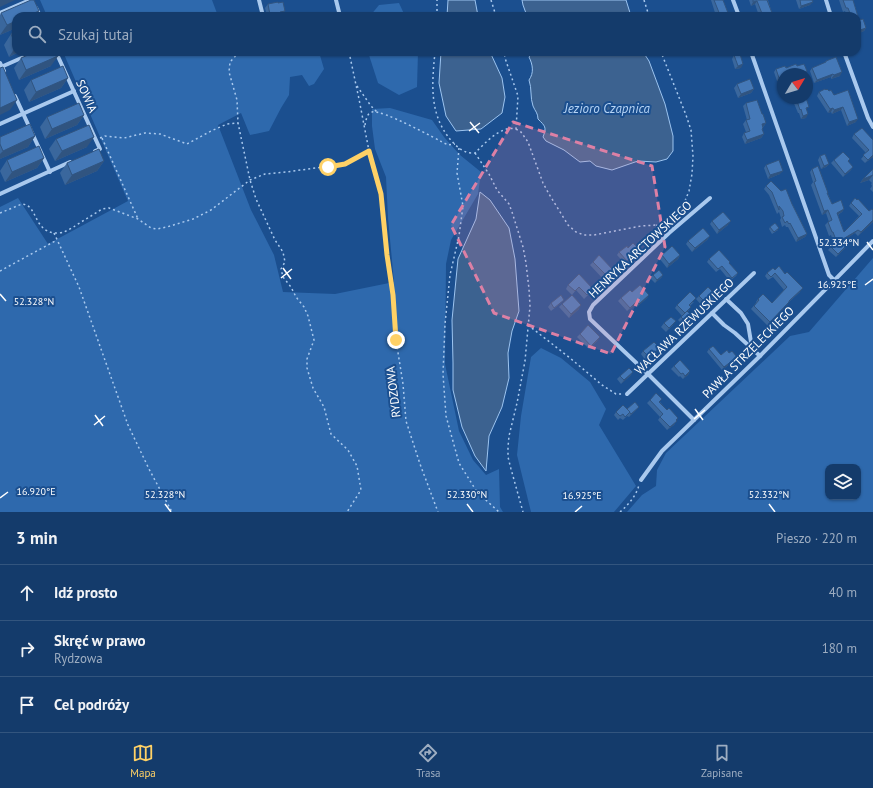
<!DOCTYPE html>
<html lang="pl">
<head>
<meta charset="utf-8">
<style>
  body { margin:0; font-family:"PT Sans",sans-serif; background:#1d4271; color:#f1f3f6 }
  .controls { position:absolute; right:12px; bottom:12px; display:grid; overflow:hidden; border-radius:8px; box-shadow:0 1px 3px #0004 }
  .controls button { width:36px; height:36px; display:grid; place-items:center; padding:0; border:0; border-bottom:1px solid #33557e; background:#143b6b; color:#f1f3f6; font:20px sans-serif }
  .compass { position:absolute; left:777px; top:68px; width:36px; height:36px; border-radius:50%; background:#143b6b; box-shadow:0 1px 3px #0004; rotate:52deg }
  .stop { position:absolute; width:12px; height:12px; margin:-9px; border:3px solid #ffd166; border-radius:50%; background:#fff }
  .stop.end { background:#ffd166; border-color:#fff; box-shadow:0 1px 4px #0008 }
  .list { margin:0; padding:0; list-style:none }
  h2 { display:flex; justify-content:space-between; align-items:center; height:52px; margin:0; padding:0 16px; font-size:17px }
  h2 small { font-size:13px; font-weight:400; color:#9dadc1 }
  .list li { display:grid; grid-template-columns:26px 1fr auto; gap:12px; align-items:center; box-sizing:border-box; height:56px; padding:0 16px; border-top:1px solid #33557e }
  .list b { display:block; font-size:15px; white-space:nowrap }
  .list p { margin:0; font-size:13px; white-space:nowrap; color:#9dadc1 }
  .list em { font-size:13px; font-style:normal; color:#9dadc1 }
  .icon { flex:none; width:22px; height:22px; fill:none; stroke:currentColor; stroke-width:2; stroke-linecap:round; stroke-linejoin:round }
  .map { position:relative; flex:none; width:873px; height:512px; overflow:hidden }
  .search { position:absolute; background:#143b6b; box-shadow:0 1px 3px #0004; left:12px; right:12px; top:12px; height:44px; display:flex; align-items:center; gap:10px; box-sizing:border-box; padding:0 14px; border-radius:12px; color:#9dadc1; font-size:15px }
  .sheet { height:220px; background:#143b6b }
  nav { display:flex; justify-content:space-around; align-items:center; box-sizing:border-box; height:56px; border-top:1px solid #33557e; background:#143b6b; font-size:11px; color:#9dadc1 }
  nav a { display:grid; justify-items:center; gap:2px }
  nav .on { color:#ffd166 }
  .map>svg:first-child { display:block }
</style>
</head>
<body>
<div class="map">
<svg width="873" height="512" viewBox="0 0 873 512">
  <rect width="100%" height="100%" fill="#1b4f8f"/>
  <g fill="#2e69ad" fill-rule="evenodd">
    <polygon points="40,0 212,0 218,16 47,16"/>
    <polygon points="399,3 405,16 370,16 379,5"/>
    <polygon points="63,52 228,52 229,56 241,52 319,52 324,69 314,84 309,86 302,75 290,77 289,95 281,108 269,131 250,135 241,113 218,125 251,210 274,255 283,292 335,294 394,282 388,218 386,177 375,149 372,126 372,109 390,108 432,120 444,137 460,155 481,172 478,194 451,240 446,264 445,364 459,431 473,460 486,475 499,469 500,507 503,512 0,512 0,207 18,198 48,244 128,201"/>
    <polygon points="368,52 418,52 417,87 399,95 378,83"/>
    <path d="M 873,258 L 873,512 L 627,512 L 642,495 L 656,486 L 657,470 L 666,453 L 790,336 L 809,332 ZM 828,467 L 858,467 L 858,497 L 828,497 Z"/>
    <polygon points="541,348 561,358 590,382 606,409 599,425 636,486 614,512 531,512 517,455 521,416 531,357"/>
  </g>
  <g fill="#3c6290" stroke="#9cc4f0">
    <polygon points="448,0 475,0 478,16 447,16"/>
    <polygon points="522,0 626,0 631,16 527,16 523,5"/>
    <polygon points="441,52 490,52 502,78 505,97 502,113 481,129 456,131 446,116 439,83"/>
    <path d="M 533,52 L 644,52 L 645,55 L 649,61 L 665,104 L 673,136 L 673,151 L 667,159 L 656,162 L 638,161 L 612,170 L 596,166 L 590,161 L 580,162 L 564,150 L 546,141 L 543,137 C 547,127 545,126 538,119 C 538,113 535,111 533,106 C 530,98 532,88 529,80 C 534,73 533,65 529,57 Z"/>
    <polygon points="480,192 490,200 509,228 515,259 519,311 512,331 508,353 509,378 502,407 489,436 486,471 475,456 462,427 453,390 453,363 452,320 458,259 476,219"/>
  </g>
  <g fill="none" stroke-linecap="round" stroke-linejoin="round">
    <g stroke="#a9c9ee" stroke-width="1.5" stroke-dasharray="2 3" stroke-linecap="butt">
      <polyline points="491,0 496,16"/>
      <polyline points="644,0 649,16"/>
      <polyline points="437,16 437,0"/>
      <polyline points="239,52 230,62 229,72 237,100 238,123 250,180 256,199 275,240 283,252 285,262 281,269 283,277 291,287 296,297 304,307 308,316 314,340 307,359 307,368 313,388 324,407 331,434 348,450 357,466 361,490 347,512"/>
      <polyline points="349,52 359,99 369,151 381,194 387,255 393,295 396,340 403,384 406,421 420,464 438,512"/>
      <path d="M 435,52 C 432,83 429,112 449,138 C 453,143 460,150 466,152 C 468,153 472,153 475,153 C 485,143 501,125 516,129 L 518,96 L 505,58 L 504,52"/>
      <polyline points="357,86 371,106 377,112"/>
      <path d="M 365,125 C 366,120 367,113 372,112 C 382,109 436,139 448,145 L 455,144"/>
      <polyline points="516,129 521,132 528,142 543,183 549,194 568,225 576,232 584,235 594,235 641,226 657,225"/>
      <polyline points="100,138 105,136 124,138 145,133 160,134 187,144 211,131 227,124 238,123"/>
      <polyline points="102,138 138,219"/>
      <polyline points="459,148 457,173 463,206 459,236 450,275 445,324 443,374 446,416 459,463 477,492 499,512"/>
      <polyline points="475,153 489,174 497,190 509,204 512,212 523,247 526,263 529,289 530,306 525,361 517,403 509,436 508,447 508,457 511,469 523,512"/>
      <path d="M 0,213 L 22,204 C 38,205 33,231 55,233 C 58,233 62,233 64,232 C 68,230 72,228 75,226 C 84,220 93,215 102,209 L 109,208 L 117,211 L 138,219 L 151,228 L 157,229 L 167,227 L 193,219 L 211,210 L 250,180 L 265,174 L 286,172 L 345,164 L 369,151"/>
      <polyline points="54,233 79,287 128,425 149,469 172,512"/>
      <polyline points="652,241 657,225 675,215 681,208 685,201 689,191 692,174 693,156 691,130 686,115 661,52"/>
      <polyline points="0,271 57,240"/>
      <polyline points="528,325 570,358 602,385 616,394 622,394"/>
      <path d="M 620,512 C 629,504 636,496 639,485"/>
    </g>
    <g stroke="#a9c9ee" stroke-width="4">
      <polyline points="259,0 263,16"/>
      <polyline points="336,0 340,16"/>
      <polyline points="733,0 739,16"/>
      <polyline points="826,0 831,16"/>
      <polyline points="36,8 40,16"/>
      <polyline points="0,13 30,0"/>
      <polyline points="56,52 100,149 95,151"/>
      <polyline points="751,52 829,275 834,280"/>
      <polyline points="844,52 868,118 873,127"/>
      <polyline points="0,63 4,71"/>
      <polyline points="1,67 35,52"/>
      <polyline points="15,96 50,172"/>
      <polyline points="0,124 74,91"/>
      <polyline points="0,194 70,162"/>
      <polyline points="726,299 741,313 748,324 752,348"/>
      <polyline points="712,313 724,325 735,333 760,356"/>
      <polyline points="627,394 754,273"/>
      <polyline points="694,420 648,374 590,319 589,312 593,305 669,233 710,198"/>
      <polyline points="641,480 662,451 760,356 873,241"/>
    </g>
  </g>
  <g fill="#3a679d">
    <polygon points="711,0 723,0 728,13 725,16 716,16"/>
    <polygon points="749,0 768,0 772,13 770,16 759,16 755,4 751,6"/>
    <polygon points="796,0 812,0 810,5 799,9"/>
    <polygon points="839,0 853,0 859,20 863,19 866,28 864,31 857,34 857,16 847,16 845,11 843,12"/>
    <polygon points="268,4 282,14 279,15 278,16 267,16 265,8"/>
    <polygon points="1,13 16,28 0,35 0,15"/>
    <polygon points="16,32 16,52 19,52 9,57 4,45 11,34"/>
    <polygon points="717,52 729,52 719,56"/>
    <polygon points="734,55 741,68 735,69 732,59"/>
    <polygon points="21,58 51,66 19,80 14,68"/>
    <polygon points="826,61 840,76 831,79 831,77 814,83 810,71 812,68 824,63"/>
    <polygon points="797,66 807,71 805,74 783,74 783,83 781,83 780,80 777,81 774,72 776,69"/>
    <polygon points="68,78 61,88 29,102 24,90 31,80"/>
    <polygon points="737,84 754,89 751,93 738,98 734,88"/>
    <polygon points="826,90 834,95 856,122 847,126 841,110 832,114 831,112 828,113 817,96 819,92"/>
    <polygon points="795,98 806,98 807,110 806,118 801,119 799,113 798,113 793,101"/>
    <polygon points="746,103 762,114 766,123 764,126 763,127 763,128 762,130 764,134 761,138 745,144 742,137 744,133 746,132 743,124 746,120 747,120 743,106"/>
    <polygon points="84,115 77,125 45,139 40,127 47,117"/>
    <polygon points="854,134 873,140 873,157 865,163 861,159 866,153 852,138"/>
    <polygon points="35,136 28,147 0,159 0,137"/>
    <polygon points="56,139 87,147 55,161 49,149"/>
    <polygon points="820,156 829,164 826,167 821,169 818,160"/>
    <polygon points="44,158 37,168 5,182 0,171 7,160"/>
    <polygon points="834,160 848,162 853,167 850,171 843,177 831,163"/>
    <polygon points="104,161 97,171 65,185 60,173 67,163"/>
    <polygon points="766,165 780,174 768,179 764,168"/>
    <polygon points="812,169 828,194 832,204 844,209 842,212 838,215 844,232 859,216 849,206 851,203 869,211 873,210 873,222 858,236 855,233 844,240 848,244 846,247 836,257 828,250 834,243 831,235 829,236 825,225 828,222 829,222 826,213 822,215 811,185 813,182 810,172"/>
    <polygon points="873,169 873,192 870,189 872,186 871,184 872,183 869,180 860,183 863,179"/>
    <polygon points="766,186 792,204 807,234 805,237 796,242 788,227 786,227 785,225 782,227 780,220 781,218 779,212 777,214 769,195 764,189"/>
    <polygon points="712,221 728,225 717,234 710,224"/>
    <polygon points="770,227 778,230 772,234 769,229"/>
    <polygon points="710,236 707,240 692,252 686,244 688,241"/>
    <polygon points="628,248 638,253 625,264 617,255 619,252"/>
    <polygon points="662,255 680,255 678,259 667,268 659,258"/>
    <polygon points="709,259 730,262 729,263 738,273 736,276 730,281 720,269 716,272 707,262"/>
    <polygon points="593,262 612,274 605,281 590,265"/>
    <polygon points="773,268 800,292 789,302 787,305 768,326 751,309 756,303 756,302 758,299 772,303 784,290 773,277 768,280 765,276 767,273"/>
    <polygon points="653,275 663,275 661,278 655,283 650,278"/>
    <polygon points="568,285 593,289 591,292 584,299 576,290 572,295 566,289"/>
    <polygon points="632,292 649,295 647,298 637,307 635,305 627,311 618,301 621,298"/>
    <polygon points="699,296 715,300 709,307 706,304 703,307 696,299"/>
    <polygon points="694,302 690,306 689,310 687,312 690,316 688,321 684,326 678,320 682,316 675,308 677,305"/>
    <polygon points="551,303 561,303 551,311 548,307"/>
    <polygon points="562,304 579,309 569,318 559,307"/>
    <polygon points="664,323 673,325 666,332 661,327"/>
    <polygon points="580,334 600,337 597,341 589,349 577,337"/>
    <polygon points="660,348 657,352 646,361 641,354 643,351"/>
    <polygon points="709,349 721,355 729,353 737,357 735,360 722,370 707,352"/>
    <polygon points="674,366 690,371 688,375 683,379 680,376 679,377 671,369"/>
    <polygon points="633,372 630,376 621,384 617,379 620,376"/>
    <polygon points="650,400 660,402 667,410 678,418 674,425 667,430 658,420 660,417 647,403"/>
    <polygon points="639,407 629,417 627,416 623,420 620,418 618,420 614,415 616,412"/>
  </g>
  <g fill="#305480">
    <polygon points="0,0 15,0 0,7"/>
    <polygon points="757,1 755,4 751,6 753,2"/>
    <polygon points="813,2 810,5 799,9 801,6"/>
    <polygon points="39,11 35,16 27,16"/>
    <polygon points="285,11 282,14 279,15 278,16 270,16 280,12"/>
    <polygon points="728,13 725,16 719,16 720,15"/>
    <polygon points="772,13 770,16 763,16"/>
    <polygon points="16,21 16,28 0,35 7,25"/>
    <polygon points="866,28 864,31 857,34 857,31"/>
    <polygon points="16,46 16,52 19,52 9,57"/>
    <polygon points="721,52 729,52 719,56"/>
    <polygon points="58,56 51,66 19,80 26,70"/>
    <polygon points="743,64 741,68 735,69 738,66"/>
    <polygon points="807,71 805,74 799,74"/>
    <polygon points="842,72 840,76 831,79 834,75"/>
    <polygon points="833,74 831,77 814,83 817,80"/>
    <polygon points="782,77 780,80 777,81 779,78"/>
    <polygon points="68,78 61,88 29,102 36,92"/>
    <polygon points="754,89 751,93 738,98 741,94"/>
    <polygon points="17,100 10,110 0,115 0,108"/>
    <polygon points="843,107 841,110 832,114 834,110"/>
    <polygon points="833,108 831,112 828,113 830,109"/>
    <polygon points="808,114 806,118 801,119 803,116"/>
    <polygon points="84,115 77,125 45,139 52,129"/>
    <polygon points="858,119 856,122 847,126 849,122"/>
    <polygon points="766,123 764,126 759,128 762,124"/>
    <polygon points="764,134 761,138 745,144 747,140"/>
    <polygon points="35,136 28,147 0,159 0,154 3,151"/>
    <polygon points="94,137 87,147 55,161 62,151"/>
    <polygon points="873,155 873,157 865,163"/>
    <polygon points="44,158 37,168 5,182 12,172"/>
    <polygon points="104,161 97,171 65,185 72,175"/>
    <polygon points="829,164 826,167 821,169 824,166"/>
    <polygon points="853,167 850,171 843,177 845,174"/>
    <polygon points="783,171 780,174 768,179 770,175"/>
    <polygon points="873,175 869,180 860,183 863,179"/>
    <polygon points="844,209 842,212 835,216 837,213"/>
    <polygon points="828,210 826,213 822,215 824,211"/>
    <polygon points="873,220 873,222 858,236 861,232"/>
    <polygon points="731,221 728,225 717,234 719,230"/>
    <polygon points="858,230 855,233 841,242 843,239"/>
    <polygon points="807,234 805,237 796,242 798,238"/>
    <polygon points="710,236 707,240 692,252 695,248"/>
    <polygon points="848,244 846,247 836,257 838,254"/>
    <polygon points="640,250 638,253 625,264 627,261"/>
    <polygon points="680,255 678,259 667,268 669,264"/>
    <polygon points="663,275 661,278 655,283 657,280"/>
    <polygon points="803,288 800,292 786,304 789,301"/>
    <polygon points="649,295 647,298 637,307 639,304"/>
    <polygon points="718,297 715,300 709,307 711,303"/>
    <polygon points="637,301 635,305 627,311"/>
    <polygon points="789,302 787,305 768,326 770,322"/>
    <polygon points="581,305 579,309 569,318 571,314"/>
    <polygon points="676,321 673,325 666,332 669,328"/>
    <polygon points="600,337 597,341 589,349 591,346"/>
    <polygon points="660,348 657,352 646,361 649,357"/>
    <polygon points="737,357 735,360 722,370 724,367"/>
    <polygon points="690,371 688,375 683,379 685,376"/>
    <polygon points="633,372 630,376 621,384 624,380"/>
    <polygon points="639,407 629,417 631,414"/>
    <polygon points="678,418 674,425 667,430 670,427"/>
  </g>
  <g fill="#4478b7" stroke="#305480">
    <polygon points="31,0 34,0 39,11 27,16 16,16 16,21 7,25 1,13"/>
    <polygon points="714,0 723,0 728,13 720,15"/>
    <polygon points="753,0 767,0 772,13 763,16 757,1 753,2"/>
    <polygon points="800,0 812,0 813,2 801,6"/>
    <polygon points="843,0 853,0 859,20 863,19 866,28 857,31 857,16 851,16 848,8 846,8"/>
    <polygon points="278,2 278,3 283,2 285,11 280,12 280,13 270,15 268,4"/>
    <polygon points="16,32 16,46 11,34"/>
    <polygon points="35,52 57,52 58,56 26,70 21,58"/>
    <polygon points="740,54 743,64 738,66 734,55"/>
    <polygon points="836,57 842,72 834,75 833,74 817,80 812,68 826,62 826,61"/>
    <polygon points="796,64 797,66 804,64 807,71 800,74 783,74 783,79 782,77 779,78 776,69 785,66 786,68"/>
    <polygon points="63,66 68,78 36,92 31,80"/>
    <polygon points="3,67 17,100 0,108 0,68"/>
    <polygon points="750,79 754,89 741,94 737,84"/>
    <polygon points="825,89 826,90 827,89 829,91 831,90 834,95 848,90 858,119 849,122 843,107 834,110 833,108 830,109 819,92"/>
    <polygon points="796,98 806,98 809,107 806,108 808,114 803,116 801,109 800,110"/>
    <polygon points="757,100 762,114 763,114 766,123 762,124 763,128 762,129 764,134 747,140 744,133 750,131 746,120 750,119 746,103"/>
    <polygon points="79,103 84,115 52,129 47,117"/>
    <polygon points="30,124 35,136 3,151 0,144 0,137"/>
    <polygon points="89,125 94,137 62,151 56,139"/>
    <polygon points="862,128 873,140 873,155 868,160 863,155 869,150 854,134"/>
    <polygon points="39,146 44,158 12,172 7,160"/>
    <polygon points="99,149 104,161 72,175 67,163"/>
    <polygon points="843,152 850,159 848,161 853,167 845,174 834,160"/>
    <polygon points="825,154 829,164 824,166 820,156"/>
    <polygon points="779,160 783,171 770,175 766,165"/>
    <polygon points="818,166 828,193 827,193 832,204 841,200 844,209 837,213 844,232 862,214 851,203 855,198 857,200 858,199 869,211 872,209 873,210 873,220 861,232 858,230 843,239 848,244 838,254 831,247 835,242 835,241 836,240 833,232 832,232 828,222 832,220 828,210 824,211 814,182 816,181 812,169"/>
    <polygon points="873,169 873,175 863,179"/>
    <polygon points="771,181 781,191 786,189 792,204 807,234 798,238 790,223 789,224 787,221 785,223 782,217 784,216 783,211 779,206 779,210 772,192 766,186"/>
    <polygon points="723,212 731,221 719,230 712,221"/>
    <polygon points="775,223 779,228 774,232 770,227"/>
    <polygon points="703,228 710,236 695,248 688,241"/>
    <polygon points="633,243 640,250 627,261 619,252 627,246 628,248"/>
    <polygon points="672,246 680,255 669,264 662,255"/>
    <polygon points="719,250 730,262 729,263 738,273 732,278 722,266 718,269 709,259"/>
    <polygon points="599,255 614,271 608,277 593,262"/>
    <polygon points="779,266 785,274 787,272 803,288 789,301 789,302 770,322 754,306 759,300 758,299 763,294 772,303 787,287 775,273 771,277 767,273 773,268 775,270"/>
    <polygon points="659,270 663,275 657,280 653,275"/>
    <polygon points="579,274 593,289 587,295 579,287 575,291 568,285"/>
    <polygon points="640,285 649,295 639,304 637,301 630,308 621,298 630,290 632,292"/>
    <polygon points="708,287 718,297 711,303 709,301 706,303 699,296"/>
    <polygon points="690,292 696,298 689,305 691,307 685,313 677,305"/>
    <polygon points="561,295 564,300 554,308 551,303"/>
    <polygon points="572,295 581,305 571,314 562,304"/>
    <polygon points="687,311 691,315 689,316 691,318 686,322 681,317"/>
    <polygon points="671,317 676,321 669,328 664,323"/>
    <polygon points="588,325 600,337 591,346 580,334"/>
    <polygon points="654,342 660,348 649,357 643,351"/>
    <polygon points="713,346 721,355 727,350 729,353 732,351 737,357 724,367 709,349"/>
    <polygon points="680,360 690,371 685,376 683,373 681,374 674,366"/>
    <polygon points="629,368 633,372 624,380 620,376"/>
    <polygon points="656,393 662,399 659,402 667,410 669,408 678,418 676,420 677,421 670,427 660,417 663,414 650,400"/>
    <polygon points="635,402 639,407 631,414 627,409"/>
    <polygon points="623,405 630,412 625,417 623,414 620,416 616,412"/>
  </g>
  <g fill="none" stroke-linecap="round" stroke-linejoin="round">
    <polyline stroke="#ffd166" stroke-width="5" points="328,167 345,164 369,151 381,194 387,255 393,295 396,340"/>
  </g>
  <path fill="#dd80a5" fill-opacity="0.2" stroke="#dd80a5" stroke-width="3" stroke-dasharray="8 5" stroke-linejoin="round" d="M 513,122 L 652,166 L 665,247 L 611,354 L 494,313 L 451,225 Z"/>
  <path fill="none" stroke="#fff" stroke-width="1.5" d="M 470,122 L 479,133M 469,131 L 480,123M 867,242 L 873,250M 283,268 L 291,279M 281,278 L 292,269M 865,285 L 873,279M 0,294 L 6,301M 695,409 L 703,420M 95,415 L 103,426M 694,419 L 705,410M 94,425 L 105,416M 0,498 L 8,492M 165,504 L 171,512M 467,504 L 473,512M 769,504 L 775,512M 575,512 L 582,506"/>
  <g text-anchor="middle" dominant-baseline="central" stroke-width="4" stroke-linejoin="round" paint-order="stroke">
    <g font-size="12" fill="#fff" stroke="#1b4f8f">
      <text transform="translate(87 96) rotate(66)">SOWIA</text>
      <text transform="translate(640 249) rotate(-43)">HENRYKA ARCTOWSKIEGO</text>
      <text transform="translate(684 326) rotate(-44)">WACŁAWA RZEWUSKIEGO</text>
      <text transform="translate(748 352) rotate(-45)">PAWŁA STRZELECKIEGO</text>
      <text transform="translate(393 392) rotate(-97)">RYDZOWA</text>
    </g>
    <g font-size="13" font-style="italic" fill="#b5d3f5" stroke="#1b4f8f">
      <text x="607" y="108">Jezioro Czapnica</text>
    </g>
  </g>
  <g font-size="10" text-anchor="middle" fill="#fff" stroke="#1b4f8f" stroke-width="4" stroke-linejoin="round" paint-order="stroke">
    <text x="839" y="246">52.334°N</text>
    <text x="837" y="288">16.925°E</text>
    <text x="34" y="305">52.328°N</text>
    <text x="36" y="495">16.920°E</text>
    <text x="165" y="498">52.328°N</text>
    <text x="467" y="498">52.330°N</text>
    <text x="769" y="498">52.332°N</text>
    <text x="582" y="499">16.925°E</text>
  </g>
</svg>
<div class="controls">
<button><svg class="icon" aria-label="layers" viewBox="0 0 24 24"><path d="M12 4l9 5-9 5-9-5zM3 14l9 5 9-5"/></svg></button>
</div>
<svg class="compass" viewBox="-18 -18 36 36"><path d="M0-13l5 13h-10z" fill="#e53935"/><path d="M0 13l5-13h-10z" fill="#9dadc1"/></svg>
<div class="stop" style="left:328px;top:167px"></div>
<div class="stop end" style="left:396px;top:340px"></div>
<div class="search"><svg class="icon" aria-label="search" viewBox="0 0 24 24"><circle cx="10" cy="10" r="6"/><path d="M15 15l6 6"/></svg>Szukaj tutaj</div>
</div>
<section class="sheet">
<h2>3 min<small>Pieszo · 220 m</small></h2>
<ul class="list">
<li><svg class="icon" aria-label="ahead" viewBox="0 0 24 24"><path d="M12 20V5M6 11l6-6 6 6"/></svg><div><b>Idź prosto</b></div><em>40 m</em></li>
<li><svg class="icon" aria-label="right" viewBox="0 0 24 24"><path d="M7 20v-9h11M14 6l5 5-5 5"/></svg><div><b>Skręć w prawo</b><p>Rydzowa</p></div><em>180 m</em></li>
<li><svg class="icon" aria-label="arrive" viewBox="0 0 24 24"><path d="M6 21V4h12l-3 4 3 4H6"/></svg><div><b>Cel podróży</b></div></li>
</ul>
</section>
<nav>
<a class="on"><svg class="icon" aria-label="map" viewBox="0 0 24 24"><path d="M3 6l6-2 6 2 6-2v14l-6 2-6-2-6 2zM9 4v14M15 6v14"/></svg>Mapa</a>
<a><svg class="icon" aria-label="directions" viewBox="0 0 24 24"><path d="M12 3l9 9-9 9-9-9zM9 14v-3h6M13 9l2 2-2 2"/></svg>Trasa</a>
<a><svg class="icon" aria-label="saved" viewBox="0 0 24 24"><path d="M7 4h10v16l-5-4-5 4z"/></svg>Zapisane</a>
</nav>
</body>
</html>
